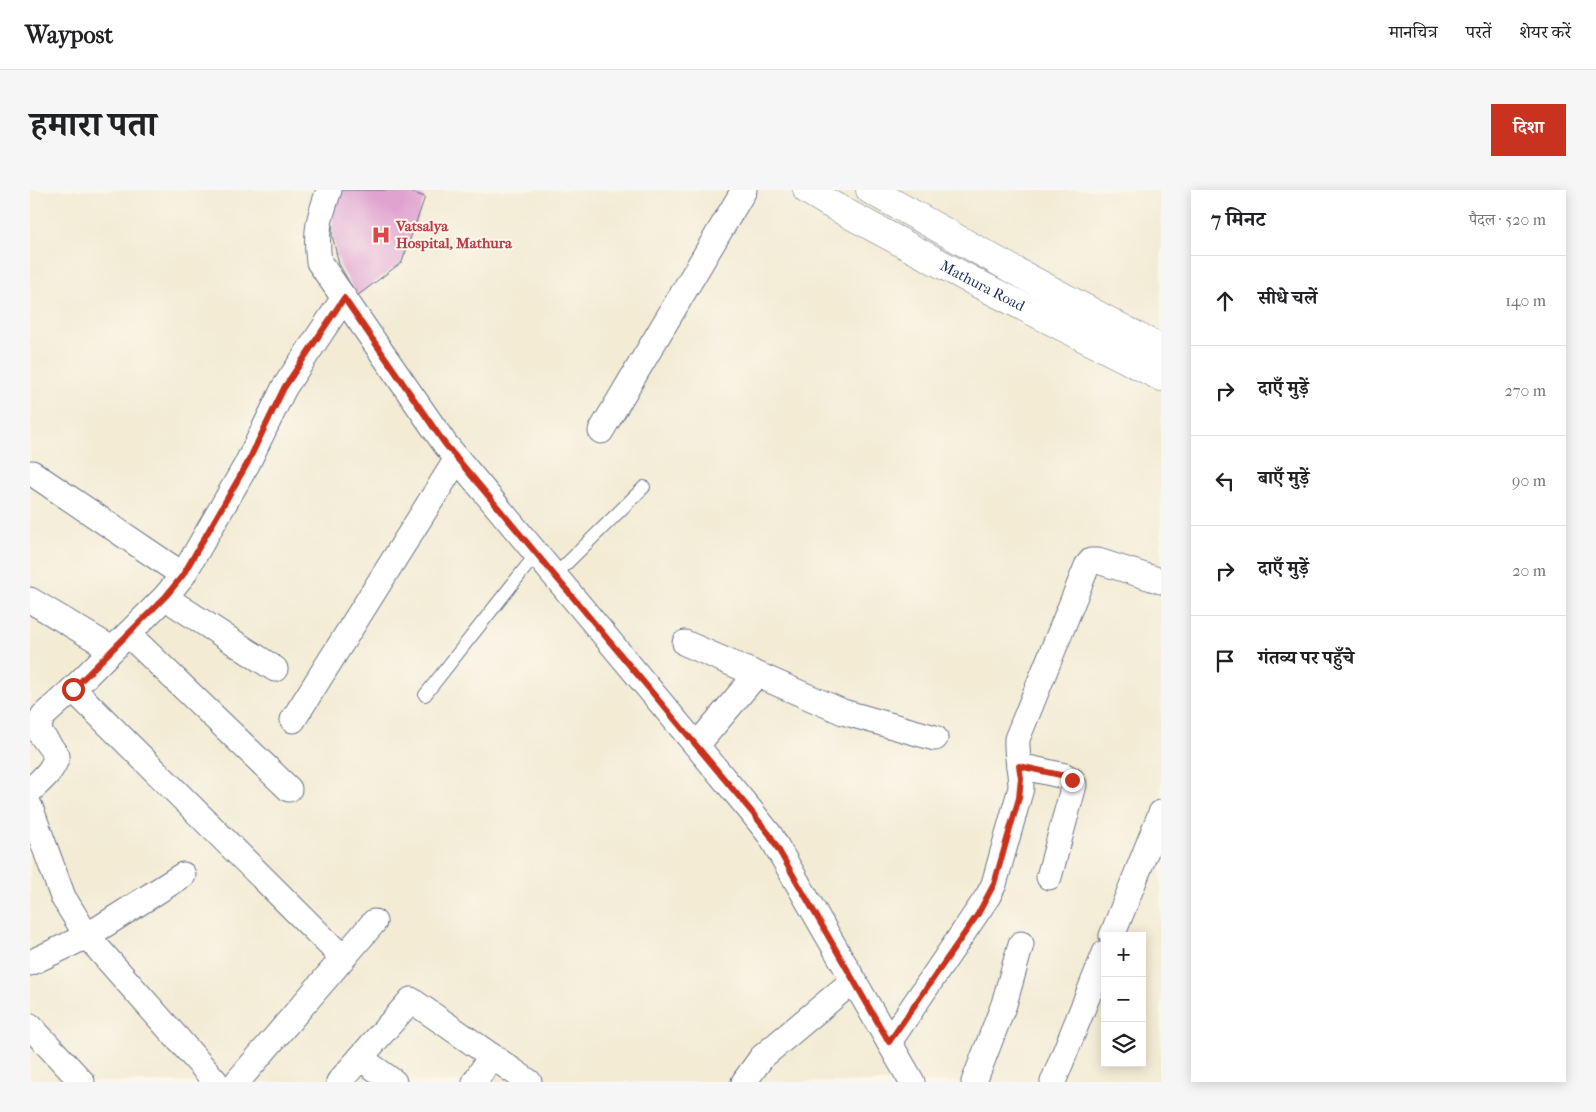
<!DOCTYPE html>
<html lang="hi">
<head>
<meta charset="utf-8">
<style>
  body { margin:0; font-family:"IM FELL French Canon","Noto Serif Devanagari",serif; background:#f6f6f6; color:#202124 }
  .controls { position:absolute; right:15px; bottom:15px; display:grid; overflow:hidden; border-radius:0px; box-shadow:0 2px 12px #0003 }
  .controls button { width:45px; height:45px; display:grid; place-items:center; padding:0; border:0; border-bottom:1px solid #e0e0e0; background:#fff; color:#202124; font:25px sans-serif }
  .stop { position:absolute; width:15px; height:15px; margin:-11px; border:4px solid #c8321e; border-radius:50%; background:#fff }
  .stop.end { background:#c8321e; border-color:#fff; box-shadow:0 1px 5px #0008 }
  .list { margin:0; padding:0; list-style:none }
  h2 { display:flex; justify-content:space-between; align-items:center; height:65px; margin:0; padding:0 20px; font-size:21px }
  h2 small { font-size:16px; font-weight:400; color:#757577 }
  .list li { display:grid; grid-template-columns:32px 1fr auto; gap:15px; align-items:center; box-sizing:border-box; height:90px; padding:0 20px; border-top:1px solid #e0e0e0 }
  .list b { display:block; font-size:19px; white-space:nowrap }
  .list em { font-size:16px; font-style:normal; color:#757577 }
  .icon { flex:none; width:28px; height:28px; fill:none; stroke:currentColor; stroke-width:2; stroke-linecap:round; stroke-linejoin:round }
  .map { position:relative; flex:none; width:1131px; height:892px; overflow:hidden; border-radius:0px }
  header { display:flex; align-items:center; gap:30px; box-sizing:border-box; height:70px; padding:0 25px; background:#fff; border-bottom:1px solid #e0e0e0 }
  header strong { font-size:24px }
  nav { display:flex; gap:28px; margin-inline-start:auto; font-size:18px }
  .intro { display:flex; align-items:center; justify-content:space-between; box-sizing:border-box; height:120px; padding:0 30px }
  h1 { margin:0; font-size:35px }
  .button { padding:12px 22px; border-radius:0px; background:#c8321e; color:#fff; font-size:18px; font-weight:700 }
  main { display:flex; gap:30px; padding:0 30px }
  aside { flex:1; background:#fff; border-radius:0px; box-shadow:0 2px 12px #0003 }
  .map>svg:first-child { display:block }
</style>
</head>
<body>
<header>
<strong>Waypost</strong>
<nav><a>मानचित्र</a><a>परतें</a><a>शेयर करें</a></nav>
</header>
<div class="intro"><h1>हमारा पता</h1><a class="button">दिशा</a></div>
<main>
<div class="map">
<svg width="1131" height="892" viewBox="0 0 1131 892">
  <rect width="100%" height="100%" fill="#fbf7ec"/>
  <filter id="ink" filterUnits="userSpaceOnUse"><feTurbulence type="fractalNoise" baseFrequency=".02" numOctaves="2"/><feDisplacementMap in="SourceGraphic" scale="10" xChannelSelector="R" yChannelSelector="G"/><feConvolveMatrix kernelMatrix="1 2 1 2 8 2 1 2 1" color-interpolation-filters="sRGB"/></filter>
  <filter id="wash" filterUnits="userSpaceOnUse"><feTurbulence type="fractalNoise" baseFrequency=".0096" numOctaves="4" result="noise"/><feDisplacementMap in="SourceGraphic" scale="20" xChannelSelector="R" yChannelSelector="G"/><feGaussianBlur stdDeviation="1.12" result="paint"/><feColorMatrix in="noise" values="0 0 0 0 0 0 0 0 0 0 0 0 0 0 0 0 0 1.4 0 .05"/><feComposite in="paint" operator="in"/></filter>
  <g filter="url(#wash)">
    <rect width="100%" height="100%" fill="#f3ebd4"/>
    <g id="blocks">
      <polygon fill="#e0a3d0" points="306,0 378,0 378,1 395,7 372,72 327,106 309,74 302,45 303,19"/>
    </g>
  </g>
  <g filter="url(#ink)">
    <use href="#blocks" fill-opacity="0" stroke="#677187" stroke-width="1"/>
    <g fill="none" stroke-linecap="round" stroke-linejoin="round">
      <g stroke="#677187" stroke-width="14">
        <g id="service">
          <polyline points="525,385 614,297"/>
          <polyline points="395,505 507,363"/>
        </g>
      </g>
      <g stroke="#677187" stroke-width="27">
        <g id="minor">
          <path d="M 299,0 C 289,29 285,40 289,72 L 415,254 L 721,621 L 740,645 L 882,892"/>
          <polyline points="571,241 714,0"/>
          <polyline points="2,283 153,385"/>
          <polyline points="0,410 82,459"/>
          <polyline points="98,444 259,599"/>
          <polyline points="655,453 813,522 905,548"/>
          <polyline points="245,479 145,414 136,406 153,385 217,274 254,198 314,108"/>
          <polyline points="43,499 313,768"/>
          <polyline points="263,530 427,269"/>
          <polyline points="667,555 726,485"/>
          <polyline points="989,576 1035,586 1042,590 1044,595 1019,687"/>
          <path d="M 0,601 C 11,590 23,581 27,566 L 10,543 L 9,535 L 13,526 L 43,499 L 136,406"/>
          <polyline points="0,617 33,707 57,746 186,892"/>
          <polyline points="1082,746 1131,623"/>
          <polyline points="0,773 57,746 153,685"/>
          <polyline points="0,836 52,892"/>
          <path d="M 859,852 L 958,706 L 964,694 L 991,598 C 991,581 986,566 987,549 L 1057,376 L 1061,371 L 1068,371 L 1131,391"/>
          <polyline points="330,868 364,892"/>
          <polyline points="207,892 344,732"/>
          <polyline points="309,892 381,810 499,892"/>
          <polyline points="445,892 461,866"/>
          <polyline points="714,892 732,867 824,790"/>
          <polyline points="944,892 974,814 991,754"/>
          <polyline points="1023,892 1075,763"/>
        </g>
      </g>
      <g stroke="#677187" stroke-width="29">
        <g id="secondary">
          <path id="s1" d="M 777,0 L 800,14 L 935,87 L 1131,187"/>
          <polyline points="840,0 989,83 1131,159"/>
        </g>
      </g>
      <use href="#service" stroke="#fff" stroke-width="12"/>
      <use href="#minor" stroke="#fff" stroke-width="25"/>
      <use href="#secondary" stroke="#fff" stroke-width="28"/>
    </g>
  </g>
  <g fill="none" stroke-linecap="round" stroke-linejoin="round" filter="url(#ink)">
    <polyline stroke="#c8321e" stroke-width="6" points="43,499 136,406 153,385 217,274 254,198 314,108 415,254 721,621 740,645 859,852 948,724 964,694 989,608 991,588 989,576 1035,586 1042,590"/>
  </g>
  <defs>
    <g id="hospital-bare" transform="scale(1.5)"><path d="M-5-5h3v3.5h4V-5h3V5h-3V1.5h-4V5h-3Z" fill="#e0444e" stroke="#fbf7ec" stroke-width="2.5" paint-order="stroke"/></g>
  </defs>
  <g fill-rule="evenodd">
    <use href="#hospital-bare" x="351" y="45"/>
  </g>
  <g text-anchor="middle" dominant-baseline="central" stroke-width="4" stroke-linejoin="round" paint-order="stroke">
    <g font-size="15" font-weight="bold" fill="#be3a42" stroke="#fbf7ec" text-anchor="start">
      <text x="366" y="36">Vatsalya<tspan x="366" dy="17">Hospital, Mathura</tspan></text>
    </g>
    <g font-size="15" fill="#1b2f5e" stroke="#fbf7ec">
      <text stroke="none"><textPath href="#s1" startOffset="200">Mathura Road</textPath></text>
    </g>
  </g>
</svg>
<div class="controls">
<button>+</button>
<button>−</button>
<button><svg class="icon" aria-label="layers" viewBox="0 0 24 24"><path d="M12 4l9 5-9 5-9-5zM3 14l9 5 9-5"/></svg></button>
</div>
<div class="stop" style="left:43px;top:499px"></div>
<div class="stop end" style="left:1042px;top:590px"></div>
</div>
<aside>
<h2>7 मिनट<small>पैदल · 520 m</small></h2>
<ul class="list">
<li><svg class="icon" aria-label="ahead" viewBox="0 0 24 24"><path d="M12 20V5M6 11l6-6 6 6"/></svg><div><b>सीधे चलें</b></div><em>140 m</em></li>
<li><svg class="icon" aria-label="right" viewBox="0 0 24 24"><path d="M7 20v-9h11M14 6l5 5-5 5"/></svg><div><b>दाएँ मुड़ें</b></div><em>270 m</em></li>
<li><svg class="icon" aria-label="left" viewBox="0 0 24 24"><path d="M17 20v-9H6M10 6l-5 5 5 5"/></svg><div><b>बाएँ मुड़ें</b></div><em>90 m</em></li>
<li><svg class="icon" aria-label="right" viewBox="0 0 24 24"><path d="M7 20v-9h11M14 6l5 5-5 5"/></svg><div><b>दाएँ मुड़ें</b></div><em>20 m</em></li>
<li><svg class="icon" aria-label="arrive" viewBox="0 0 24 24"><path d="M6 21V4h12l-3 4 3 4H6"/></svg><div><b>गंतव्य पर पहुँचे</b></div></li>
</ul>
</aside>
</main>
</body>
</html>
